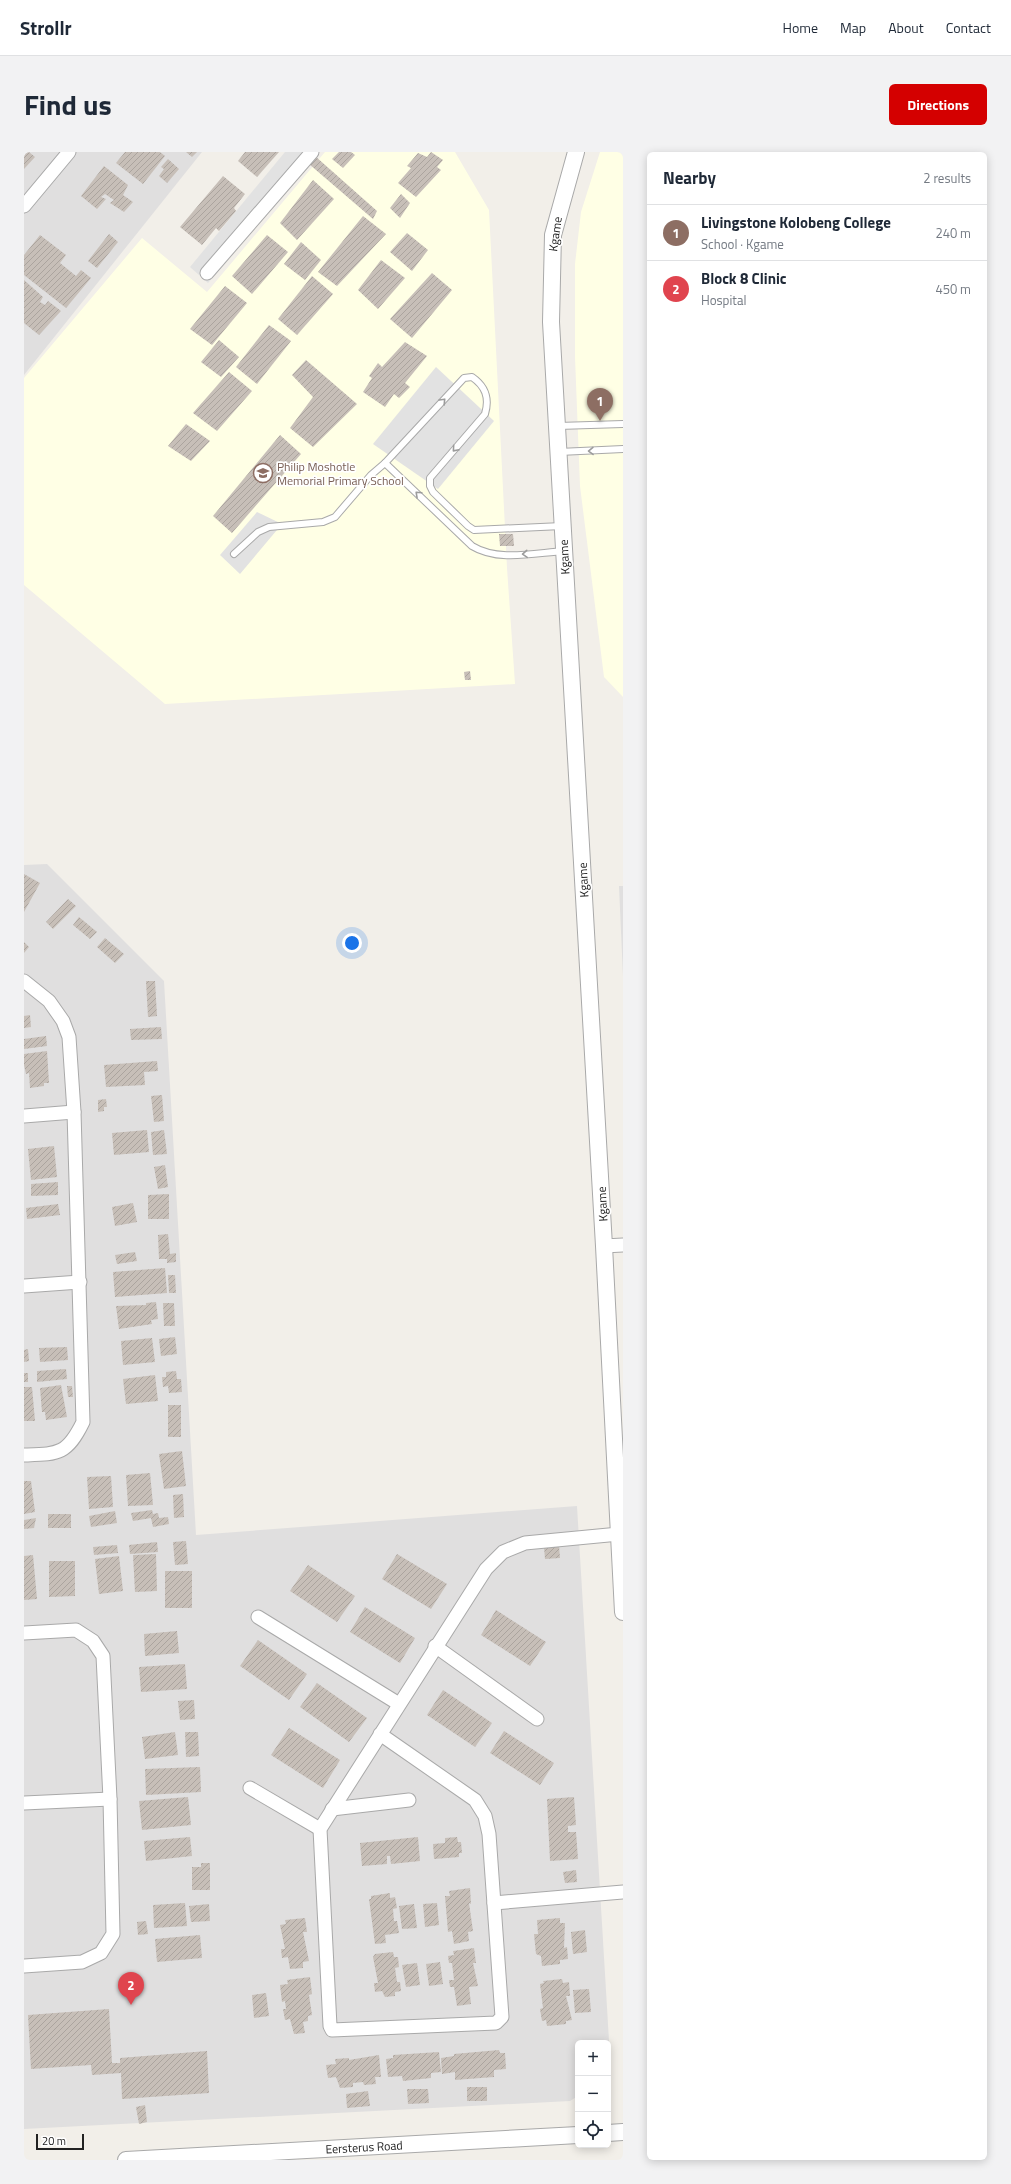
<!DOCTYPE html>
<html lang="en">
<head>
<meta charset="utf-8">
<style>
  body { margin:0; font-family:"Titillium Web",sans-serif; background:#f2f2f3; color:#1f2937 }
  .controls { position:absolute; right:12px; bottom:12px; display:grid; overflow:hidden; border-radius:6px; box-shadow:0 2px 10px #0003 }
  .controls button { width:36px; height:36px; display:grid; place-items:center; padding:0; border:0; border-bottom:1px solid #e0e1e3; background:#fff; color:#1f2937; font:20px sans-serif }
  .scale { position:absolute; left:12px; bottom:10px; width:48px; box-sizing:border-box; padding-left:4px; border:2px solid #222; border-top:0; font-size:11px; line-height:14px; white-space:nowrap; color:#222; -webkit-text-stroke:3px #fff; paint-order:stroke }
  .you { position:absolute; left:328px; top:791px; width:14px; height:14px; margin:-10px; border:3px solid #fff; border-radius:50%; background:#1a73e8; box-shadow:0 0 0 6px #1a73e833 }
  .badge { display:grid; place-items:center; width:26px; height:26px; border-radius:50%; background:#d40000; color:#fff; font-size:13px; font-weight:700 }
  .pin { position:absolute; translate:-50% -33px; filter:drop-shadow(0 1px 2px #0008) }
  .pin::after { content:''; position:absolute; top:21px; width:14px; height:12px; background:inherit; clip-path:polygon(0 0,100% 0,50% 100%) }
  .list { margin:0; padding:0; list-style:none }
  h2 { display:flex; justify-content:space-between; align-items:center; height:52px; margin:0; padding:0 16px; font-size:17px }
  h2 small { font-size:13px; font-weight:400; color:#747a83 }
  .list li { display:grid; grid-template-columns:26px 1fr auto; gap:12px; align-items:center; box-sizing:border-box; height:56px; padding:0 16px; border-top:1px solid #e0e1e3 }
  .list b { display:block; font-size:15px; white-space:nowrap }
  .list p { margin:0; font-size:13px; white-space:nowrap; color:#747a83 }
  .list em { font-size:13px; font-style:normal; color:#747a83 }
  .icon { flex:none; width:22px; height:22px; fill:none; stroke:currentColor; stroke-width:2; stroke-linecap:round; stroke-linejoin:round }
  .map { position:relative; flex:none; width:599px; height:2008px; overflow:hidden; border-radius:6px }
  header { display:flex; align-items:center; gap:24px; box-sizing:border-box; height:56px; padding:0 20px; background:#fff; border-bottom:1px solid #e0e1e3 }
  header strong { font-size:19px }
  nav { display:flex; gap:22px; margin-inline-start:auto; font-size:14px }
  .intro { display:flex; align-items:center; justify-content:space-between; box-sizing:border-box; height:96px; padding:0 24px }
  h1 { margin:0; font-size:28px }
  .button { padding:10px 18px; border-radius:6px; background:#d40000; color:#fff; font-size:14px; font-weight:700 }
  main { display:flex; gap:24px; padding:0 24px }
  aside { flex:1; background:#fff; border-radius:6px; box-shadow:0 2px 10px #0003 }
  .map>svg:first-child { display:block }
</style>
</head>
<body>
<header>
<strong>Strollr</strong>
<nav><a>Home</a><a>Map</a><a>About</a><a>Contact</a></nav>
</header>
<div class="intro"><h1>Find us</h1><a class="button">Directions</a></div>
<main>
<div class="map">
<svg width="599" height="2008" viewBox="0 0 599 2008">
  <defs>
    <pattern id="building-hatch" width="6" height="6" patternUnits="userSpaceOnUse"><rect width="6" height="6" fill="#c7bfb8"/><path d="M-1 1l2-2M0 6l6-6M5 7l2-2" fill="none" stroke="#aba49e"/></pattern>
  </defs>
  <rect width="100%" height="100%" fill="#f2efe9"/>
  <g fill="#e0dfdf">
    <polygon points="0,0 178,0 0,223"/>
    <polygon points="23,712 140,829 172,1383 553,1354 587,1922 584,1924 584,1891 554,1891 554,1944 546,1949 0,1977 0,713"/>
    <polygon points="595,734 599,734 599,824"/>
  </g>
  <g fill="#ffffe5">
    <polygon points="301,0 431,0 465,58 483,416 491,532 141,552 0,433 0,226 118,86 183,140"/>
    <polygon points="576,0 599,0 599,545 580,525 556,334 551,205 551,112 557,60"/>
  </g>
  <g fill="#e2e2e2">
    <polygon points="261,0 295,0 184,131 166,115"/>
    <polygon points="412,215 470,269 414,337 349,292"/>
    <polygon points="233,360 258,372 216,422 196,403"/>
  </g>
  <g fill="url(#building-hatch)">
    <polygon points="0,0 5,0 11,5 0,17"/>
    <polygon points="101,0 136,0 141,4 119,32 92,11"/>
    <polygon points="162,0 173,0 168,5"/>
    <polygon points="221,0 255,0 233,25 214,9"/>
    <polygon points="315,0 327,0 331,3 319,16 308,7"/>
    <polygon points="407,0 419,8 413,15 417,18 392,45 374,31 387,16 383,14 394,1 403,5"/>
    <polygon points="291,4 353,59 349,67 285,12"/>
    <polygon points="144,7 155,17 143,31 135,24 140,17 137,15"/>
    <polygon points="80,14 104,33 99,43 109,50 100,60 86,51 90,48 81,42 77,45 82,47 73,57 57,44"/>
    <polygon points="199,24 221,42 210,56 212,59 195,79 192,76 178,93 156,75"/>
    <polygon points="289,28 310,47 273,88 256,71"/>
    <polygon points="377,42 386,51 376,66 366,56"/>
    <polygon points="339,64 362,82 313,134 294,120"/>
    <polygon points="383,81 404,98 388,119 366,100"/>
    <polygon points="85,82 94,90 73,116 64,109"/>
    <polygon points="16,83 42,103 36,111 52,124 57,118 67,126 42,156 0,123 0,103"/>
    <polygon points="243,83 264,100 228,142 208,124"/>
    <polygon points="277,90 297,108 281,128 260,112"/>
    <polygon points="357,108 381,126 354,157 334,138"/>
    <polygon points="408,121 428,138 388,186 366,167"/>
    <polygon points="288,124 309,142 273,183 254,167"/>
    <polygon points="0,128 19,145 16,150 21,153 24,149 37,159 15,183 0,171"/>
    <polygon points="201,134 223,151 188,193 166,177"/>
    <polygon points="245,173 267,189 233,232 212,215"/>
    <polygon points="195,188 215,205 197,225 177,210"/>
    <polygon points="381,190 403,204 381,231 386,235 375,246 370,242 361,255 339,240 348,226 345,224 354,211 358,215"/>
    <polygon points="282,208 333,252 289,295 266,276 289,245 268,223"/>
    <polygon points="205,220 228,239 193,279 169,261"/>
    <polygon points="162,272 186,289 167,309 144,294"/>
    <polygon points="256,283 277,302 208,381 189,364"/>
    <polygon points="475,382 489,382 490,394 476,394"/>
    <polygon points="446,519 447,528 441,528 440,520"/>
    <polygon points="0,722 16,731 0,760"/>
    <polygon points="44,747 52,754 29,777 22,770"/>
    <polygon points="55,765 73,780 66,787 49,773"/>
    <polygon points="81,786 100,802 91,811 73,795"/>
    <polygon points="0,790 5,795 0,801"/>
    <polygon points="122,829 131,829 133,864 124,865"/>
    <polygon points="6,863 7,875 0,876 0,864"/>
    <polygon points="137,875 138,887 107,888 106,877"/>
    <polygon points="22,884 23,894 0,897 0,887"/>
    <polygon points="23,899 25,931 20,931 20,934 6,936 5,921 2,922 0,913 0,902"/>
    <polygon points="133,909 134,919 120,920 121,933 82,935 80,913"/>
    <polygon points="138,943 140,969 130,970 127,944"/>
    <polygon points="82,947 83,955 80,955 80,959 74,960 74,948"/>
    <polygon points="123,978 125,1000 90,1003 88,981"/>
    <polygon points="140,978 143,1002 129,1003 127,980"/>
    <polygon points="30,994 33,1025 7,1028 4,997"/>
    <polygon points="141,1013 144,1035 134,1037 130,1015"/>
    <polygon points="34,1030 34,1043 7,1044 7,1032"/>
    <polygon points="145,1042 145,1067 124,1067 124,1043"/>
    <polygon points="109,1051 113,1070 91,1074 88,1055"/>
    <polygon points="34,1052 36,1063 3,1067 2,1056"/>
    <polygon points="144,1082 146,1102 152,1101 152,1110 143,1111 143,1107 135,1107 134,1083"/>
    <polygon points="111,1100 113,1109 93,1112 91,1103"/>
    <polygon points="141,1116 143,1141 91,1145 89,1120"/>
    <polygon points="144,1123 151,1123 152,1141 145,1141"/>
    <polygon points="132,1150 134,1167 127,1168 128,1172 95,1177 92,1154 122,1153 122,1151"/>
    <polygon points="139,1151 150,1151 151,1174 140,1174"/>
    <polygon points="151,1185 153,1202 137,1204 135,1187"/>
    <polygon points="128,1186 131,1210 99,1213 97,1189"/>
    <polygon points="43,1195 44,1208 16,1210 15,1196"/>
    <polygon points="4,1197 5,1209 0,1210 0,1198"/>
    <polygon points="42,1217 43,1227 13,1230 13,1219"/>
    <polygon points="152,1219 153,1227 157,1227 158,1240 145,1241 144,1234 139,1235 138,1225 142,1225 142,1220"/>
    <rect x="0" y="1221" width="4" height="9"/>
    <polygon points="131,1223 134,1249 102,1252 99,1227"/>
    <polygon points="37,1233 43,1265 22,1268 21,1260 18,1260 16,1236"/>
    <polygon points="43,1234 48,1234 49,1245 44,1245"/>
    <polygon points="0,1235 8,1235 11,1269 0,1269"/>
    <rect x="144" y="1253" width="13" height="32"/>
    <polygon points="158,1299 162,1334 140,1337 135,1302"/>
    <polygon points="126,1321 129,1353 104,1354 102,1323"/>
    <polygon points="87,1324 89,1355 65,1357 63,1325"/>
    <polygon points="0,1329 7,1329 11,1360 0,1362"/>
    <polygon points="159,1342 160,1365 150,1366 149,1343"/>
    <polygon points="128,1358 129,1362 134,1361 135,1366 144,1365 145,1372 129,1375 127,1366 109,1369 107,1361"/>
    <polygon points="91,1359 93,1371 67,1375 65,1364"/>
    <rect x="24" y="1362" width="23" height="14"/>
    <polygon points="12,1366 10,1376 0,1377 0,1368"/>
    <polygon points="162,1389 164,1412 151,1413 149,1390"/>
    <polygon points="133,1390 134,1400 106,1402 105,1393"/>
    <polygon points="93,1393 94,1401 70,1403 69,1395"/>
    <polygon points="535,1394 536,1406 521,1407 520,1395"/>
    <polygon points="132,1402 133,1439 111,1440 109,1403"/>
    <polygon points="373,1402 423,1432 407,1457 358,1427"/>
    <polygon points="9,1403 13,1447 0,1448 0,1404"/>
    <polygon points="95,1404 99,1439 75,1442 71,1407"/>
    <polygon points="25,1409 51,1409 51,1444 25,1445"/>
    <polygon points="284,1413 331,1444 313,1470 266,1439"/>
    <rect x="141" y="1419" width="27" height="37"/>
    <polygon points="341,1455 391,1486 376,1511 326,1480"/>
    <polygon points="472,1458 522,1490 506,1514 457,1483"/>
    <polygon points="153,1479 155,1501 121,1504 120,1482"/>
    <polygon points="234,1488 283,1522 265,1548 216,1514"/>
    <polygon points="161,1512 163,1537 117,1540 115,1515"/>
    <polygon points="293,1531 343,1566 325,1590 276,1555"/>
    <polygon points="419,1538 468,1571 451,1595 403,1563"/>
    <polygon points="170,1548 171,1567 156,1568 154,1549"/>
    <polygon points="265,1576 316,1608 299,1636 247,1603"/>
    <polygon points="480,1579 530,1611 516,1633 466,1601"/>
    <polygon points="151,1580 154,1603 121,1607 118,1585"/>
    <polygon points="161,1580 174,1580 175,1604 162,1605"/>
    <polygon points="176,1615 177,1640 122,1643 121,1617"/>
    <polygon points="164,1645 167,1673 118,1678 115,1649"/>
    <polygon points="550,1645 552,1673 544,1674 544,1680 552,1680 554,1707 526,1709 523,1647"/>
    <polygon points="166,1685 168,1704 122,1709 120,1689"/>
    <polygon points="394,1685 396,1709 367,1712 366,1704 363,1704 363,1712 338,1714 336,1691"/>
    <polygon points="433,1685 434,1690 437,1690 438,1701 435,1701 435,1705 410,1707 409,1692 421,1691 421,1686"/>
    <polygon points="177,1711 186,1711 186,1738 168,1738 168,1715 177,1715"/>
    <polygon points="552,1718 553,1730 541,1731 539,1720"/>
    <polygon points="446,1736 447,1752 445,1751 449,1779 444,1780 445,1789 430,1792 428,1779 424,1780 421,1744 426,1744 425,1739"/>
    <polygon points="366,1741 366,1746 371,1745 373,1756 369,1757 370,1769 373,1769 375,1781 361,1783 362,1791 351,1792 345,1747 347,1747 347,1744"/>
    <polygon points="161,1751 163,1774 130,1776 129,1753"/>
    <polygon points="413,1751 415,1773 401,1775 399,1752"/>
    <polygon points="185,1752 186,1769 167,1770 165,1754"/>
    <polygon points="390,1752 393,1776 378,1777 375,1754"/>
    <polygon points="281,1766 283,1780 279,1780 285,1809 279,1810 279,1816 266,1817 264,1805 258,1806 257,1797 261,1797 256,1773 262,1772 261,1768"/>
    <polygon points="536,1766 536,1771 541,1771 540,1796 543,1795 544,1807 536,1808 536,1812 518,1814 517,1804 512,1802 510,1782 514,1782 513,1768"/>
    <polygon points="122,1769 124,1782 114,1783 113,1770"/>
    <polygon points="561,1778 563,1800 549,1802 547,1780"/>
    <polygon points="176,1783 178,1806 133,1810 131,1787"/>
    <polygon points="450,1796 452,1811 449,1811 454,1834 445,1835 447,1852 433,1854 430,1835 426,1835 425,1828 430,1828 428,1811 425,1811 424,1804 430,1803 429,1799"/>
    <polygon points="369,1800 370,1805 374,1805 375,1815 371,1816 373,1830 376,1830 377,1839 371,1840 371,1844 361,1845 358,1839 351,1840 350,1831 354,1831 349,1805 351,1802"/>
    <polygon points="416,1810 419,1832 405,1834 402,1812"/>
    <polygon points="393,1811 396,1833 382,1835 378,1813"/>
    <polygon points="286,1825 288,1842 285,1843 288,1863 284,1864 284,1869 279,1870 281,1881 270,1882 266,1867 261,1868 259,1857 262,1857 261,1849 258,1850 256,1833 264,1832 263,1828"/>
    <polygon points="538,1827 539,1831 545,1830 546,1844 542,1844 548,1868 542,1869 542,1872 523,1874 522,1868 518,1869 516,1857 519,1856 516,1832 520,1831 519,1829"/>
    <polygon points="565,1837 567,1860 551,1861 549,1838"/>
    <polygon points="242,1841 245,1864 230,1866 228,1843"/>
    <polygon points="85,1857 88,1911 96,1911 96,1906 183,1899 185,1941 98,1947 97,1921 68,1923 67,1913 7,1917 4,1863"/>
    <polygon points="475,1898 476,1901 481,1901 482,1917 470,1918 470,1925 431,1928 431,1920 418,1922 417,1906 430,1904 430,1902"/>
    <polygon points="415,1900 417,1920 407,1921 407,1926 379,1929 378,1924 364,1925 362,1907 369,1906 369,1903"/>
    <polygon points="355,1903 357,1925 351,1925 352,1932 340,1933 339,1930 329,1931 329,1935 316,1936 312,1925 304,1926 302,1913 312,1912 311,1907 325,1906 325,1908"/>
    <rect x="443" y="1935" width="20" height="14"/>
    <polygon points="383,1937 404,1937 405,1951 384,1952"/>
    <polygon points="344,1939 346,1954 323,1956 322,1942"/>
    <polygon points="121,1953 123,1970 115,1972 112,1955"/>
  </g>
  <g fill="none" stroke-linecap="round" stroke-linejoin="round">
    <g stroke="#a9a9a9" stroke-width="8">
      <g id="service">
        <polyline points="534,274 599,272"/>
        <polyline points="535,300 599,297"/>
        <path d="M 538,374 L 450,378 L 444,374 L 409,340 L 406,334 L 406,326 L 461,262 C 466,245 461,234 448,225 L 440,226 L 361,311 L 448,394 C 474,410 510,401 540,399"/>
        <polyline points="210,402 234,380 245,375 299,370 311,365 347,323 361,311"/>
      </g>
    </g>
    <g stroke="#a9a9a9" stroke-width="15">
      <g id="minor">
        <polyline points="0,54 45,0"/>
        <polyline points="183,121 288,0"/>
        <path d="M 0,829 L 25,849 L 39,869 L 45,885 L 50,960 L 59,1270 C 43,1303 34,1302 0,1303"/>
        <polyline points="0,964 50,960"/>
        <polyline points="580,1094 599,1093"/>
        <polyline points="0,1134 56,1130"/>
        <polyline points="234,1465 375,1552"/>
        <polyline points="0,1481 52,1478 69,1489 79,1504 86,1647 89,1782 77,1801 58,1810 0,1814"/>
        <polyline points="411,1494 513,1567"/>
        <polyline points="356,1582 451,1648 461,1664 465,1682 478,1865 472,1871 308,1878 306,1874 296,1677 462,1417 479,1400 501,1391 595,1382"/>
        <polyline points="226,1636 296,1677"/>
        <polyline points="0,1651 86,1647"/>
        <polyline points="308,1657 385,1648"/>
        <polyline points="470,1751 599,1740"/>
      </g>
    </g>
    <g stroke="#a9a9a9" stroke-width="18">
      <g id="tertiary">
        <polyline points="552,0 529,83 527,170 580,1094 599,1460"/>
        <polyline points="584,1981 599,1980"/>
        <polyline points="102,2008 554,1983"/>
      </g>
    </g>
    <use href="#service" stroke="#fff" stroke-width="6"/>
    <use href="#minor" stroke="#fff" stroke-width="13"/>
    <use href="#tertiary" stroke="#fff" stroke-width="16"/>
  </g>
  <defs><path id="oneway-chevron" d="M-2-3.5L2.5 0L-2 3.5" fill="none" stroke-width="1.6" stroke-linecap="round" stroke-linejoin="round"/></defs>
  <g stroke="#9c9c9c">
    <use href="#oneway-chevron" transform="translate(419 249) rotate(-47)"/>
    <use href="#oneway-chevron" transform="translate(431 297) rotate(131)"/>
    <use href="#oneway-chevron" transform="translate(567 299) rotate(179)"/>
    <use href="#oneway-chevron" transform="translate(394 342) rotate(-137)"/>
    <use href="#oneway-chevron" transform="translate(501 402) rotate(176)"/>
  </g>
  <defs>
    <g id="school-ring" transform="scale(1)"><circle r="9.5" fill="#fff" stroke="#8d6e63" stroke-width="1.5"/><path d="M0-5L7-2L0 1L-7-2ZM-4 1L0 2.5L4 1V4Q0 6-4 4Z" fill="#8d6e63"/></g>
  </defs>
  <g fill-rule="evenodd">
    <use href="#school-ring" x="239" y="321"/>
  </g>
  <g text-anchor="middle" dominant-baseline="central" stroke-width="3.5" stroke-linejoin="round" paint-order="stroke">
    <g font-size="12" fill="#222" stroke="#fff">
      <text transform="translate(531 82) rotate(-82)">Kgame</text>
      <text transform="translate(540 405) rotate(-93)">Kgame</text>
      <text transform="translate(559 728) rotate(-93)">Kgame</text>
      <text transform="translate(578 1052) rotate(-93)">Kgame</text>
      <text transform="translate(340 1995) rotate(-3)">Eersterus Road</text>
    </g>
    <g font-size="12" fill="#785e54" stroke="#fff" text-anchor="start">
      <text x="253" y="314">Philip Moshotle<tspan x="253" dy="14">Memorial Primary School</tspan></text>
    </g>
  </g>
</svg>
<div class="controls">
<button>+</button>
<button>−</button>
<button><svg class="icon" aria-label="locate" viewBox="0 0 24 24"><circle cx="12" cy="12" r="6"/><path d="M12 2v4M12 18v4M2 12h4M18 12h4"/></svg></button>
</div>
<div class="scale">20 m</div>
<div class="you"></div>
<div class="pin badge" style="left:576px;top:269px;background:#8d6e63">1</div>
<div class="pin badge" style="left:107px;top:1853px;background:#e0444e">2</div>
</div>
<aside>
<h2>Nearby<small>2 results</small></h2>
<ul class="list">
<li><span class="badge" style="background:#8d6e63">1</span><div><b>Livingstone Kolobeng College</b><p>School · Kgame</p></div><em>240 m</em></li>
<li><span class="badge" style="background:#e0444e">2</span><div><b>Block 8 Clinic</b><p>Hospital</p></div><em>450 m</em></li>
</ul>
</aside>
</main>
</body>
</html>
